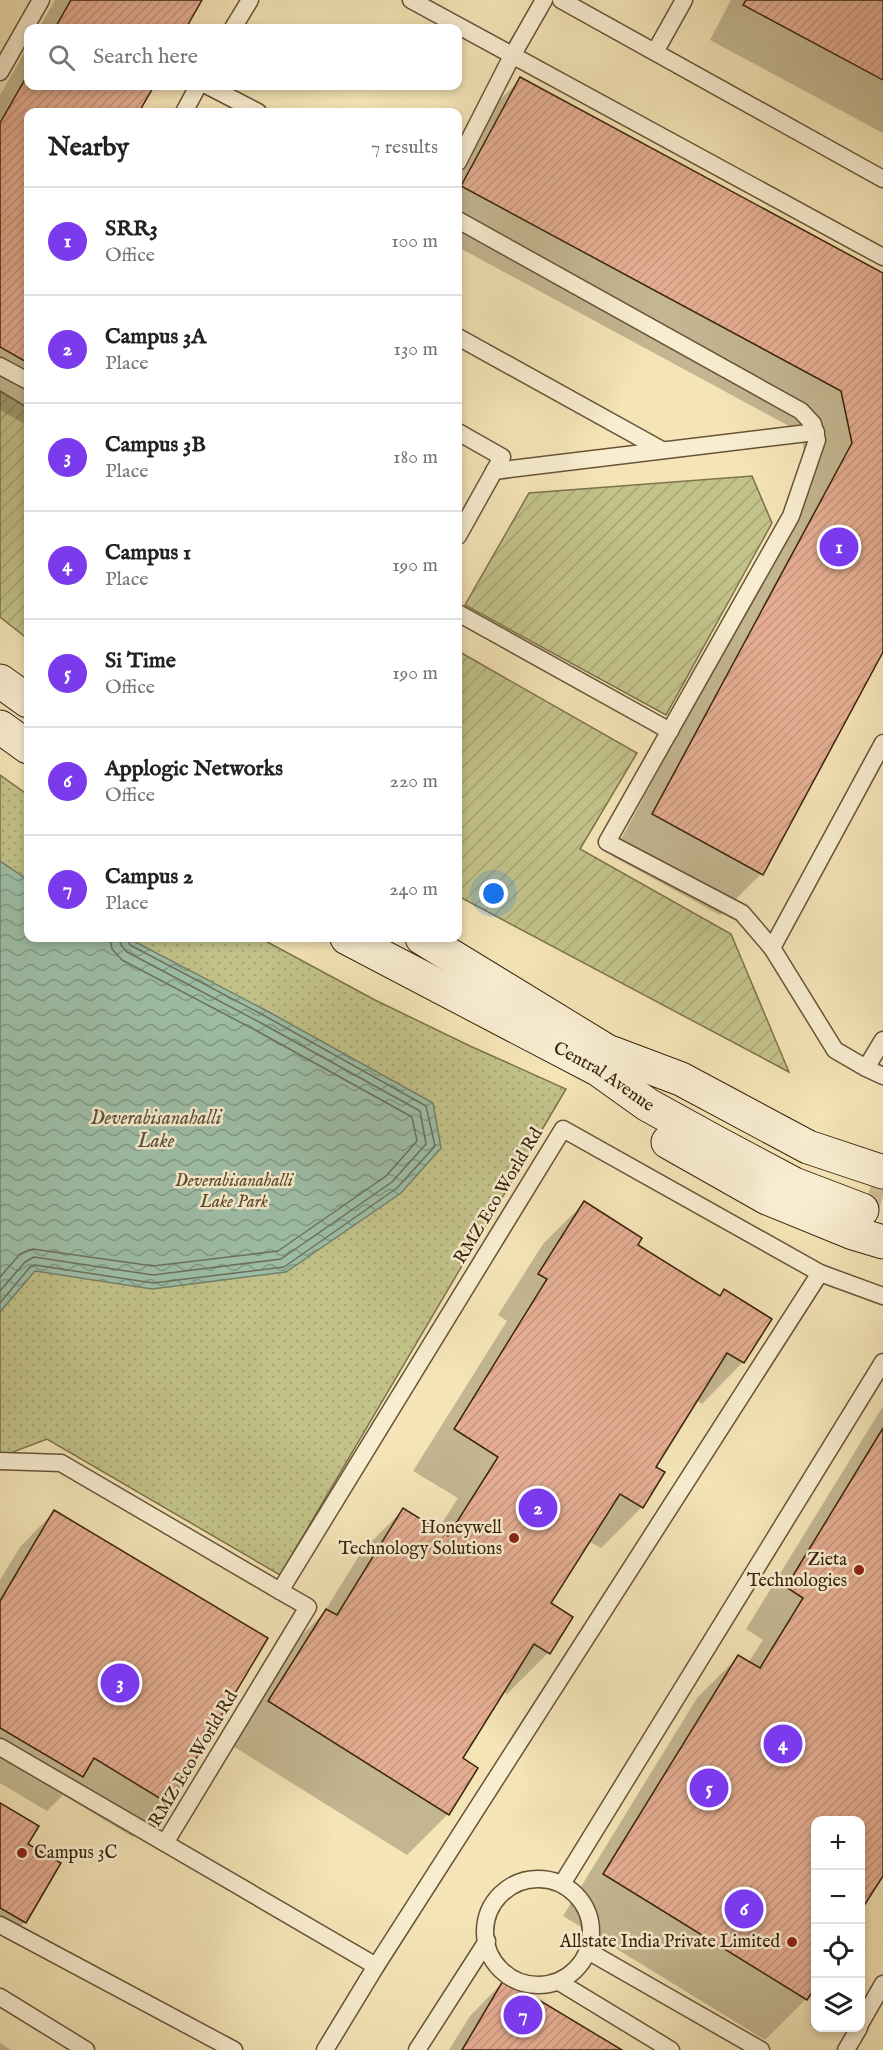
<!DOCTYPE html>
<html lang="en">
<head>
<meta charset="utf-8">
<style>
  body { margin:0; font-family:"IM FELL English",serif; background:#f6f6f6; color:#222 }
  .controls { position:absolute; right:18px; bottom:18px; display:grid; overflow:hidden; border-radius:12px; box-shadow:0 3px 9px #0003 }
  .controls button { width:54px; height:54px; display:grid; place-items:center; padding:0; border:0; border-bottom:2px solid #e0e0e0; background:#fff; color:#222; font:30px sans-serif }
  .you { position:absolute; left:494px; top:894px; width:21px; height:21px; margin:-15px; border:4px solid #fff; border-radius:50%; background:#1a73e8; box-shadow:0 0 0 9px #1a73e833 }
  .badge { display:grid; place-items:center; width:39px; height:39px; border-radius:50%; background:#7c3aed; color:#fff; font-size:20px; font-weight:700 }
  .pin { position:absolute; translate:-50% -50%; border:3px solid #fff; box-shadow:0 2px 6px #0006 }
  .list { margin:0; padding:0; list-style:none }
  h2 { display:flex; justify-content:space-between; align-items:center; height:78px; margin:0; padding:0 24px; font-size:26px }
  h2 small { font-size:20px; font-weight:400; color:#767676 }
  .list li { display:grid; grid-template-columns:39px 1fr auto; gap:18px; align-items:center; box-sizing:border-box; height:108px; padding:0 24px; border-top:2px solid #e0e0e0 }
  .list b { display:block; font-size:22px; white-space:nowrap }
  .list p { margin:0; font-size:20px; white-space:nowrap; color:#767676 }
  .list em { font-size:20px; font-style:normal; color:#767676 }
  .icon { flex:none; width:33px; height:33px; fill:none; stroke:currentColor; stroke-width:2; stroke-linecap:round; stroke-linejoin:round }
  .map { position:relative; flex:none; width:883px; height:2050px; overflow:hidden }
  .search { position:absolute; background:#fff; box-shadow:0 3px 9px #0003; left:24px; top:24px; width:438px; height:66px; display:flex; align-items:center; gap:15px; box-sizing:border-box; padding:0 21px; border-radius:12px; color:#767676; font-size:22px }
  .panel { position:absolute; background:#fff; box-shadow:0 3px 9px #0003; left:24px; top:108px; width:438px; height:834px; border-radius:12px }
  .map>svg:first-child { display:block }
</style>
</head>
<body>
<div class="map">
<svg width="883" height="2050" viewBox="0 0 883 2050">
  <defs>
    <pattern id="grass-dots" width="8" height="8" patternUnits="userSpaceOnUse" patternTransform="scale(1.5)"><rect width="8" height="8" fill="#c2c289"/><path d="M2 2h.1M6 6h.1" fill="none" stroke="#a7a675" stroke-width="1.8" stroke-linecap="round"/></pattern>
    <pattern id="garden-furrows" width="10" height="10" patternUnits="userSpaceOnUse" patternTransform="scale(1.5)"><rect width="10" height="10" fill="#c2c289"/><path d="M-1 1l2-2M0 10L10 0M9 11l2-2" fill="none" stroke="#a7a675"/></pattern>
    <pattern id="water-waves" width="16" height="10" patternUnits="userSpaceOnUse" patternTransform="scale(1.5)"><rect width="16" height="10" fill="#9dbfa8"/><path d="M0 5q4-4 8 0t8 0" fill="none" stroke="#819b87"/></pattern>
    <pattern id="building-hatch" width="6" height="6" patternUnits="userSpaceOnUse" patternTransform="scale(1.5)"><rect width="6" height="6" fill="#e5ae93"/><path d="M-1 1l2-2M0 6l6-6M5 7l2-2" fill="none" stroke="#c5957e"/></pattern>
  </defs>
  <rect width="100%" height="100%" fill="#f4e4b6"/>
  <filter id="stains"><feTurbulence type="fractalNoise" baseFrequency=".00333" numOctaves="4"/><feColorMatrix values="0 0 0 0 .2 0 0 0 0 .09 0 0 0 0 .02 0 0 0 .5 -.17"/></filter>
  <radialGradient id="worn" r=".72"><stop offset=".6" stop-color="#630" stop-opacity="0"/><stop offset="1" stop-color="#630" stop-opacity=".3"/></radialGradient>
  <polygon fill="url(#grass-dots)" stroke="#7e724a" stroke-width="1.5" points="0,775 28,795 28,938 260,938 375,1000 470,1046 566,1089 280,1575 47,1439 0,1457"/>
  <g fill="url(#garden-furrows)" stroke="#7e724a" stroke-width="1.5">
    <polygon points="0,391 28,408 28,639 0,617"/>
    <polygon points="752,476 772,523 666,715 465,605 529,493"/>
    <polygon points="458,651 637,753 580,849 731,934 789,1072 458,896"/>
  </g>
  <polygon fill="url(#water-waves)" stroke="#75816a" stroke-width="1.5" points="0,861 28,880 28,938 128,938 267,1011 433,1103 441,1148 401,1193 286,1272 152,1289 35,1271 0,1312"/>
  <g fill="#0003">
    <polygon points="55,0 200,0 184,28 39,28"/>
    <polygon points="731,0 883,0 883,133 710,40"/>
    <polygon points="28,46 28,86 153,86 138,112 28,112 28,426 0,410 0,95"/>
    <polygon points="521,79 883,275 883,648 761,874 720,915 612,856 812,485 800,432 458,247 458,161 480,120"/>
    <polygon points="584,1203 636,1245 719,1297 724,1291 769,1320 743,1362 702,1404 696,1400 654,1467 642,1507 601,1548 588,1541 549,1604 571,1618 548,1653 507,1694 503,1691 461,1759 448,1814 407,1855 228,1743 285,1652 323,1614 362,1551 403,1510 437,1531 458,1498 413,1471 507,1321 498,1315 543,1244"/>
    <polygon points="883,1406 883,1873 860,1820 816,1820 806,1999 765,2040 563,1916 697,1698 738,1657 748,1663 763,1640 746,1629"/>
    <polygon points="54,1512 168,1803 133,1837 63,1795 47,1811 0,1783 0,1580 20,1547"/>
    <polygon points="0,1804 26,1844 25,1922 18,1929 0,1918"/>
    <polygon points="504,1981 619,2050 449,2050 470,2016"/>
    <polygon points="0,2043 11,2050 0,2050"/>
  </g>
  <g fill="none" stroke-linecap="round" stroke-linejoin="round">
    <g stroke="#6c715a" stroke-width="1.5">
      <polyline points="0,1277 20,1254 33,1249 153,1266 278,1251 386,1176 417,1141 412,1117 257,1031 122,960 112,949 110,938"/>
      <polyline points="0,1291 25,1262 34,1257 153,1275 281,1259 392,1182 426,1144 420,1111 261,1023 127,952 121,945 119,938"/>
      <polyline points="0,1303 30,1267 35,1265 153,1283 284,1267 397,1188 435,1146 426,1106 265,1016 130,945 127,938"/>
    </g>
  </g>
  <g fill="url(#building-hatch)" stroke="#3a230c" stroke-width="1.5">
    <polygon points="71,0 202,0 186,28 55,28"/>
    <polygon points="746,0 883,0 883,80 743,5"/>
    <polygon points="28,74 28,86 154,86 139,112 28,112 28,363 0,347 0,123"/>
    <polygon points="520,77 883,273 883,652 763,875 652,814 852,443 841,391 461,186"/>
    <polygon points="584,1201 642,1238 638,1245 720,1296 724,1289 772,1319 744,1363 727,1353 656,1467 665,1472 643,1508 620,1494 551,1603 573,1617 550,1654 534,1644 463,1758 478,1768 449,1815 268,1701 326,1609 337,1615 403,1508 448,1536 498,1457 454,1429 547,1279 538,1274"/>
    <polygon points="883,1428 883,1876 860,1912 860,1820 816,1820 816,1986 807,2000 603,1874 738,1655 760,1668 803,1598 786,1587"/>
    <polygon points="54,1510 268,1638 169,1804 94,1758 83,1777 0,1728 0,1601"/>
    <polygon points="0,1803 39,1826 28,1844 61,1863 26,1923 0,1908"/>
    <polygon points="504,1979 622,2050 462,2050"/>
  </g>
  <g fill="none" stroke-linecap="round" stroke-linejoin="round">
    <polyline stroke="#cfbd94" stroke-width="33" stroke-dasharray="33 16" stroke-linecap="butt" points="869,1192 883,1196"/>
    <g stroke="#685336" stroke-width="19">
      <g id="lane">
        <polyline points="411,0 883,257"/>
        <polyline points="561,0 883,179"/>
        <polyline points="233,28 250,0"/>
        <polyline points="655,52 684,0"/>
        <polyline points="0,72 41,0"/>
        <polyline points="208,86 258,112"/>
        <polyline points="184,112 198,86"/>
        <polyline points="458,162 512,56 544,0"/>
        <polyline points="458,220 801,411 813,424 817,440 791,516 607,842 742,913 772,948"/>
        <polyline points="458,337 662,450"/>
        <polyline points="0,366 28,381"/>
        <polyline points="458,432 502,457 458,536"/>
        <polyline points="494,471 816,432"/>
        <polyline points="458,613 670,731"/>
        <polyline points="883,743 772,948 835,1050 866,1068 883,1076"/>
        <polyline points="866,1068 883,1040"/>
        <polyline points="0,1461 61,1463 280,1591 563,1129 820,1273 883,1296"/>
        <polyline points="0,1747 376,1966"/>
        <polyline points="165,1843 308,1607 280,1591"/>
        <circle cx="538" cy="1932" r="53"/>
        <polyline points="562,1884 883,1362"/>
        <polyline points="0,1925 234,2050"/>
        <polyline points="588,1951 761,2050"/>
        <polyline points="559,1982 671,2050"/>
        <polyline points="0,1997 86,2050"/>
        <polyline points="860,2024 883,1984"/>
        <polyline points="325,2050 376,1966 820,1273"/>
        <polyline points="417,2050 487,1941"/>
        <polyline points="846,2050 859,2028"/>
      </g>
    </g>
    <g stroke="#3a230c" stroke-width="35">
      <g id="secondary">
        <polyline points="0,681 28,701"/>
        <polyline points="0,727 28,747"/>
        <path id="s1" d="M 347,938 L 599,1070 L 648,1105 L 717,1143 L 794,1184 L 862,1210"/>
        <polyline points="422,938 615,1056"/>
        <polyline points="612,1053 681,1079 808,1147 883,1172"/>
        <polyline points="668,1142 767,1198 853,1233 883,1242"/>
      </g>
    </g>
    <use href="#lane" stroke="#f8edd0" stroke-width="16"/>
    <use href="#secondary" stroke="#f8edd0" stroke-width="33"/>
  </g>
  <g fill="#8f2418" stroke="#f8edd0" stroke-width="2">
    <circle cx="514" cy="1538" r="6"/>
    <circle cx="859" cy="1570" r="6"/>
    <circle cx="22" cy="1853" r="6"/>
    <circle cx="792" cy="1942" r="6"/>
  </g>
  <g text-anchor="middle" dominant-baseline="central" stroke-width="5" stroke-linejoin="round" paint-order="stroke">
    <g font-size="18" fill="#3a230c" stroke="#f8edd0">
      <text stroke="none"><textPath href="#s1" startOffset="292">Central Avenue</textPath></text>
      <text transform="translate(499 1196) rotate(-59)">RMZ Eco World Rd</text>
      <text transform="translate(194 1759) rotate(-59)">RMZ Eco World Rd</text>
    </g>
    <g font-size="18" font-style="italic" fill="#5c4b2b" stroke="#f8edd0">
      <text x="234" y="1181">Deverabisanahalli<tspan x="234" dy="21">Lake Park</tspan></text>
    </g>
    <g font-size="18" fill="#3a230c" stroke="#f8edd0" text-anchor="end">
      <text x="502" y="1528">Honeywell<tspan x="502" dy="21">Technology Solutions</tspan></text>
      <text x="847" y="1560">Zieta<tspan x="847" dy="21">Technologies</tspan></text>
      <text x="34" y="1853" text-anchor="start">Campus 3C</text>
      <text x="780" y="1942">Allstate India Private Limited</text>
    </g>
    <g font-size="20" font-style="italic" fill="#58523b" stroke="#f8edd0">
      <text x="156" y="1118">Deverabisanahalli<tspan x="156" dy="23">Lake</tspan></text>
    </g>
  </g>
  <rect width="100%" height="100%" filter="url(#stains)"/>
  <rect width="100%" height="100%" fill="url(#worn)"/>
</svg>
<div class="controls">
<button>+</button>
<button>−</button>
<button><svg class="icon" aria-label="locate" viewBox="0 0 24 24"><circle cx="12" cy="12" r="6"/><path d="M12 2v4M12 18v4M2 12h4M18 12h4"/></svg></button>
<button><svg class="icon" aria-label="layers" viewBox="0 0 24 24"><path d="M12 4l9 5-9 5-9-5zM3 14l9 5 9-5"/></svg></button>
</div>
<div class="you"></div>
<div class="pin badge" style="left:839px;top:547px">1</div>
<div class="pin badge" style="left:538px;top:1508px">2</div>
<div class="pin badge" style="left:120px;top:1683px">3</div>
<div class="pin badge" style="left:783px;top:1744px">4</div>
<div class="pin badge" style="left:709px;top:1788px">5</div>
<div class="pin badge" style="left:744px;top:1909px">6</div>
<div class="pin badge" style="left:523px;top:2015px">7</div>
<div class="search"><svg class="icon" aria-label="search" viewBox="0 0 24 24"><circle cx="10" cy="10" r="6"/><path d="M15 15l6 6"/></svg>Search here</div>
<section class="panel">
<h2>Nearby<small>7 results</small></h2>
<ul class="list">
<li><span class="badge">1</span><div><b>SRR3</b><p>Office</p></div><em>100 m</em></li>
<li><span class="badge">2</span><div><b>Campus 3A</b><p>Place</p></div><em>130 m</em></li>
<li><span class="badge">3</span><div><b>Campus 3B</b><p>Place</p></div><em>180 m</em></li>
<li><span class="badge">4</span><div><b>Campus 1</b><p>Place</p></div><em>190 m</em></li>
<li><span class="badge">5</span><div><b>Si Time</b><p>Office</p></div><em>190 m</em></li>
<li><span class="badge">6</span><div><b>Applogic Networks</b><p>Office</p></div><em>220 m</em></li>
<li><span class="badge">7</span><div><b>Campus 2</b><p>Place</p></div><em>240 m</em></li>
</ul>
</section>
</div>
</body>
</html>
